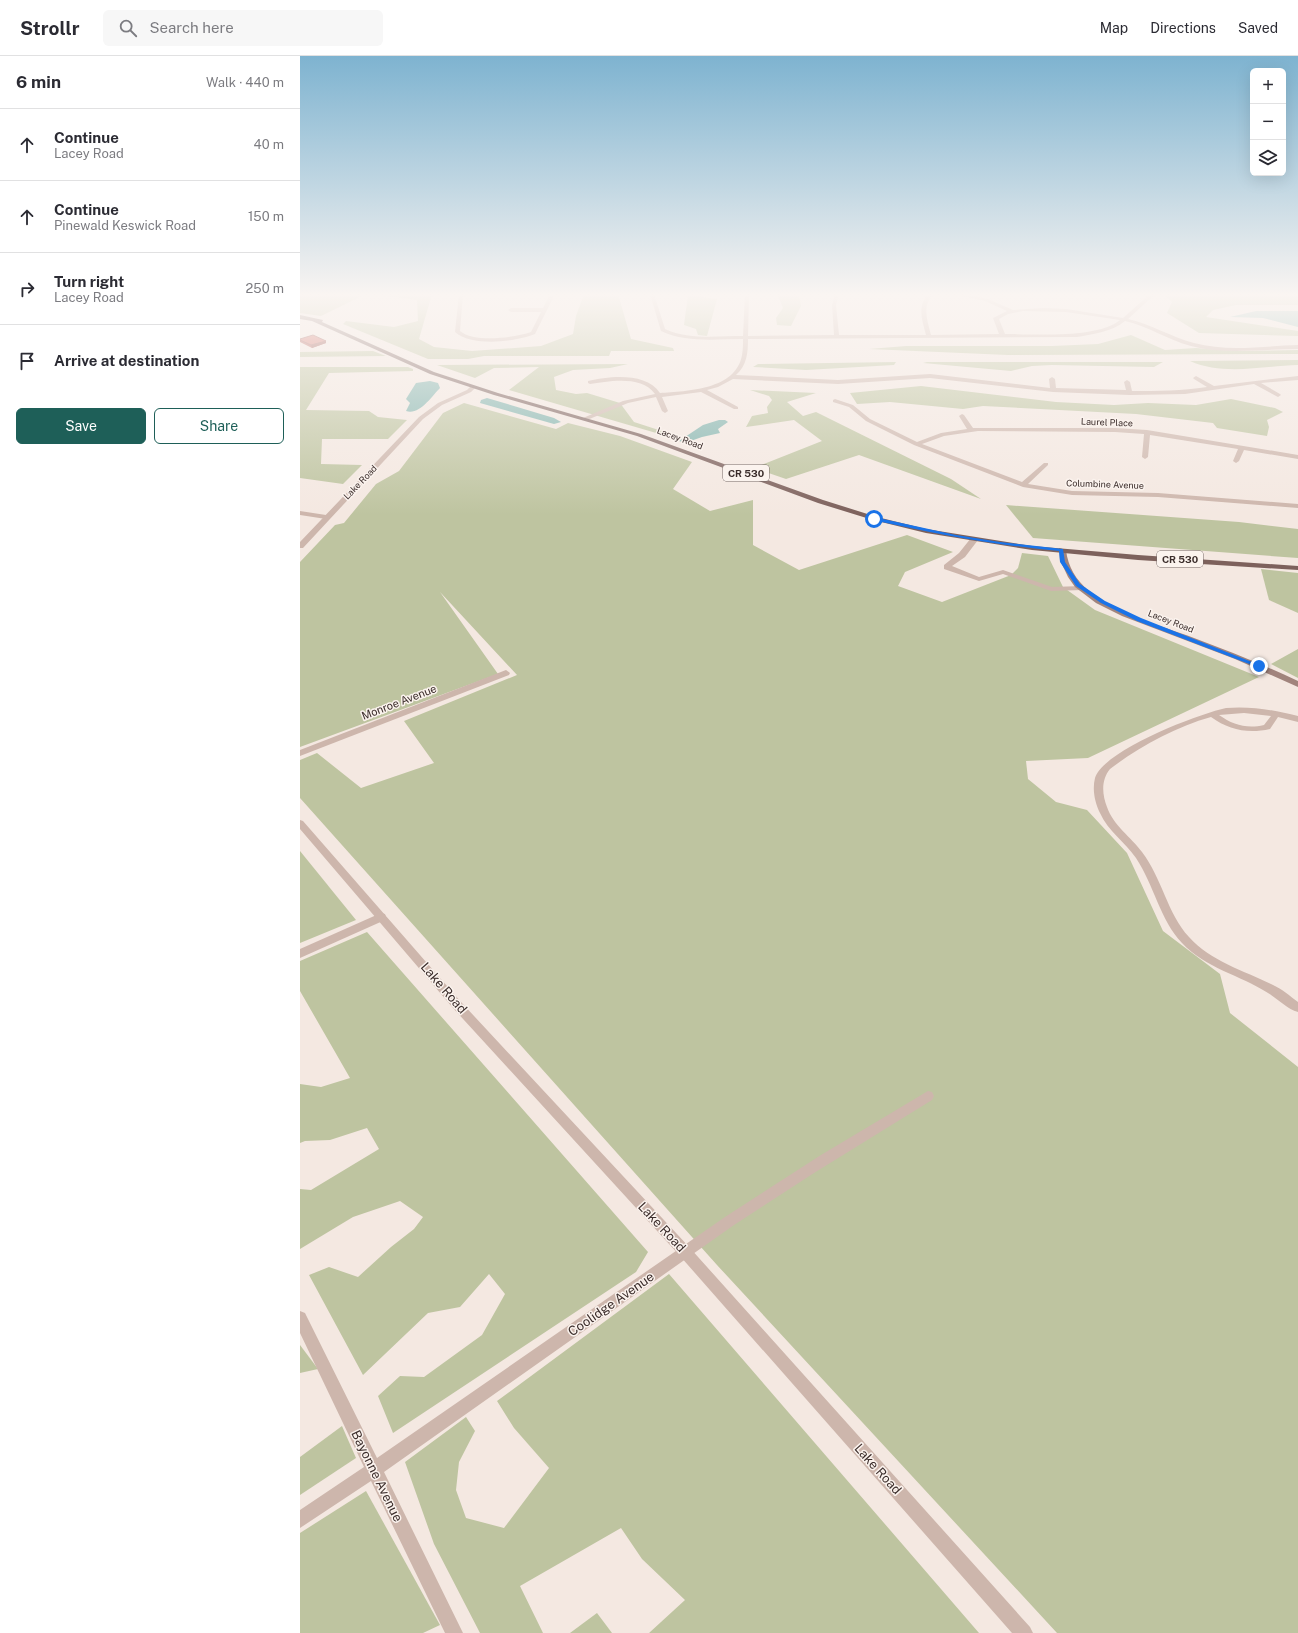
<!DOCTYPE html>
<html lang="en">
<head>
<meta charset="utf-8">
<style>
  body { margin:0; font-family:"Public Sans",sans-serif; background:#f7f7f7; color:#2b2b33 }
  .controls { position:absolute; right:12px; top:12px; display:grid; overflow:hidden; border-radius:6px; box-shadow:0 4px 16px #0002 }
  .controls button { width:36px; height:36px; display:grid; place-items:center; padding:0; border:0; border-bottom:1px solid #e1e1e2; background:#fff; color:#2b2b33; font:20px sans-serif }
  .stop { position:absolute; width:12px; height:12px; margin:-9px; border:3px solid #1a73e8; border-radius:50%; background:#fff }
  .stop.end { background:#1a73e8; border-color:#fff; box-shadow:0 1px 4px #0008 }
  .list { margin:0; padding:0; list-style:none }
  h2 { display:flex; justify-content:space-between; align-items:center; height:52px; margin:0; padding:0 16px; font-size:17px }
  h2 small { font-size:13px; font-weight:400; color:#7c7c81 }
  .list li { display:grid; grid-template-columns:26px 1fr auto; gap:12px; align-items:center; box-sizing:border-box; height:72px; padding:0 16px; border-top:1px solid #e1e1e2 }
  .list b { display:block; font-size:15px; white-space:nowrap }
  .list p { margin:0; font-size:13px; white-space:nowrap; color:#7c7c81 }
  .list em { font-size:13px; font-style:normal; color:#7c7c81 }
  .actions { display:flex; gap:8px; padding:12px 16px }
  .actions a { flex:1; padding:9px 0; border:1px solid #1e5f58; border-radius:6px; text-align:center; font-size:14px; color:#1e5f58 }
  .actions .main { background:#1e5f58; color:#fff }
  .icon { flex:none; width:22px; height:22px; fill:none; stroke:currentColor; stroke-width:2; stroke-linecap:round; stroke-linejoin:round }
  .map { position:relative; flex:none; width:998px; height:1577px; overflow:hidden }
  header { display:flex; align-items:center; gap:24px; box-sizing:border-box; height:56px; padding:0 20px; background:#fff; border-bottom:1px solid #e1e1e2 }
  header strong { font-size:19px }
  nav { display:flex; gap:22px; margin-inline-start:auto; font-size:14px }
  .search { width:280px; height:36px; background:#f7f7f7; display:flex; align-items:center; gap:10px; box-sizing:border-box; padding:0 14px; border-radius:6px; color:#7c7c81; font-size:15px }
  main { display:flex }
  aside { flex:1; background:#fff }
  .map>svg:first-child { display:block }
</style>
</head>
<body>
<header>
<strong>Strollr</strong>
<div class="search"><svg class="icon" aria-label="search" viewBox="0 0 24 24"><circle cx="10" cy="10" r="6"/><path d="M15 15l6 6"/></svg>Search here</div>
<nav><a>Map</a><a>Directions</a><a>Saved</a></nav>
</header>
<main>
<aside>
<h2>6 min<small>Walk · 440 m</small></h2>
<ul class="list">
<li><svg class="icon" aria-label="ahead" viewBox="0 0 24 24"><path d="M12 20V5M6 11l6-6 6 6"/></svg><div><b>Continue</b><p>Lacey Road</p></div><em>40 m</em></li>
<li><svg class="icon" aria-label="ahead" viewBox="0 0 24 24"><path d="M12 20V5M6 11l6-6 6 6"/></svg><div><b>Continue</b><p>Pinewald Keswick Road</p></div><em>150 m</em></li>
<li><svg class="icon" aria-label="right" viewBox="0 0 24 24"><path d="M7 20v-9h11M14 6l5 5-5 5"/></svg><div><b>Turn right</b><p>Lacey Road</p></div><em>250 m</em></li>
<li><svg class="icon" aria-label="arrive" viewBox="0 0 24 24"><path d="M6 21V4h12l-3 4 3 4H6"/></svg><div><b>Arrive at destination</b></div></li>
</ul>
<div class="actions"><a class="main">Save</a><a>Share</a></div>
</aside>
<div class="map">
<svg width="998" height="1577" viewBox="0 0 998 1577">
  <rect width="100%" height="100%" fill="#f4e8e1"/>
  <g fill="#bec4a0">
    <polygon points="0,238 66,238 21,260 0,257"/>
    <polygon points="73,238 132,238 119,283 134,291 172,295 241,290 273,278 276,260 284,238 318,238 331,283 373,292 374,295 311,295 309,300 184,300 168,303 128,303 43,268 46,265 94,271 118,265 117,244"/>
    <polygon points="476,238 502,238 499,240 501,250 491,270 477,269 476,262 483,252 480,244"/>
    <polygon points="875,238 998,238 998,249 936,249 913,254 906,261 998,275 998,280 899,277 867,257 872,246 866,240"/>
    <polygon points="388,239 417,243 407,280 398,279 396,273 384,269"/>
    <polygon points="831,279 865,294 896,292 936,295 998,294 998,298 708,299 569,293 606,290 752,290 798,288"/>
    <polygon points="73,295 86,300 0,301 0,296"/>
    <path d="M 998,304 L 998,309 C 963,310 923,320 890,305 Z"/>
    <polygon points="596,306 594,309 506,314 453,311 458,308"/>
    <polygon points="627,306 863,306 854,311 752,309 732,310 711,315 623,307"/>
    <polygon points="328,308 310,312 273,314 254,321 256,334 276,338 287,337 320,347 334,366 368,377 363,379 209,334 239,311 194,312 175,322 137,309"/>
    <polygon points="0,311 108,311 113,313 113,315 29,317 6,354 69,355 78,361 107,364 88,383 22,383 21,408 62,409 43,428 0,422"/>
    <polygon points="621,330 756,346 814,349 848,347 896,349 931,343 975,352 983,356 967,364 969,371 967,380 917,372 913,367 836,358 683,350 663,353 590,346 557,348 550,337"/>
    <polygon points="450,334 516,337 487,346 503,360 516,356 651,423 681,443 559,399 486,423 454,412 522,385 494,364 446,371 452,360 468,357 467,351 472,344 469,340"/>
    <polygon points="164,347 256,373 268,367 320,380 392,406 373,433 410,455 453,444 453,489 499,514 607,479 653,496 605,516 598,530 642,546 711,519 718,512 722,497 748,500 763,531 795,554 959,621 788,702 726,705 728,723 756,746 787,754 827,797 863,875 920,918 930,957 998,1011 998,1577 757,1577 417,1209 0,742 0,704 17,697 61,732 134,707 104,665 217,619 140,536 198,618 0,691 0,506 35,469 44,467 76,428 99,415 143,357"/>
    <polygon points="706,449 939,466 998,473 998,502 733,482"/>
    <polygon points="961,513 998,517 998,557 969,544"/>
    <polygon points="998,593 998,622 971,608"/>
    <polygon points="0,795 56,864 0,887"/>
    <polygon points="67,876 348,1196 336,1216 93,1377 78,1340 100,1320 124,1321 182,1279 205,1238 189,1218 160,1251 128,1257 63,1319 9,1219 29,1211 58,1221 91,1191 114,1173 123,1161 100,1145 53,1161 0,1193 0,1133 11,1134 79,1093 67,1072 30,1084 5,1085 0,1087 0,1028 21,1031 50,1022 0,935 0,905"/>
    <polygon points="369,1218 679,1577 349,1577 385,1544 342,1503 321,1472 220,1530 243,1577 180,1577 134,1488 105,1406 166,1361 175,1375 159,1406 156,1434 166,1462 204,1472 249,1412 214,1372 197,1345"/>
    <polygon points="0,1289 18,1313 0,1317"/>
    <polygon points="42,1370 56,1402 0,1439 0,1401"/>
    <polygon points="66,1435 140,1569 123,1577 0,1577 0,1477"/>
    <polygon points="297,1557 312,1577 270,1577"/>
  </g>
  <g fill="#7fb2ac">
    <polygon points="956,255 998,255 998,271 963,262 930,261"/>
    <path d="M 130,325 L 138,327 L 140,332 C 132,340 119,360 106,355 L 110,347 L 106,343 L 116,327 Z"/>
    <polygon points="187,342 254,362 261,366 254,368 180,347 181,344"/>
    <polygon points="419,364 425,364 428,366 418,373 420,377 402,381 385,387 379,385 403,369"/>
  </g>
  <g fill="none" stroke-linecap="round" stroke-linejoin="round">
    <g fill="#cdb6ac" fill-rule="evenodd">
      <path d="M 159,238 L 163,238 L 160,275 C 174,287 214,282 231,276 L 241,256 L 211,256 L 208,254 L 211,252 L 243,252 L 250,238 L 255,238 L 235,278 C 215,286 172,291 155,276 Z"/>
      <path d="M 350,238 L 354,238 L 365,273 C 389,284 417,280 443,280 L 445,238 L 449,238 L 448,280 L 534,279 L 532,249 L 535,238 L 539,238 L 536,249 L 539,279 L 626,279 C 622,264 617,251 628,238 L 633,238 C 622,251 627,263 631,279 L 699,278 L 693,262 L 707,255 L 685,245 L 652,238 L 663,238 L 688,243 L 713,254 L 744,252 L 766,253 L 823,262 L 850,238 L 855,238 L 828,263 C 851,268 871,281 894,287 C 927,296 964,290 998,289 L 998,293 C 963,293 925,299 891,290 C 868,284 848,270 825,265 C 812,276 793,278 777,281 L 448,283 C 448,297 447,309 436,319 L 538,324 L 630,318 L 750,332 L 749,323 L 752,321 L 755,323 L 756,332 L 826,334 L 824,326 L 827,324 L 830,326 L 832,335 C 858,335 882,335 907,331 L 894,323 L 893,322 L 896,320 L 914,330 L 998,320 L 998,324 L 961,327 L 980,338 L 981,339 L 978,341 L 954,328 L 885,338 L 830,339 L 753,336 L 630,322 L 538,328 L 433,323 L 418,331 L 407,334 L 438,351 L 438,353 L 434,353 L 401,336 L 362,341 L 368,355 L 365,357 L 362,355 L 356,341 L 328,347 L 287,364 L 283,364 L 283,362 L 323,345 L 355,338 C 342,319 309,325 290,328 L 288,327 L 288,325 C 310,320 346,316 360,337 C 387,335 436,334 442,299 C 443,294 443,288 443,283 C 415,283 387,287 361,275 ZM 723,255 L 766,256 L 820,264 C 797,283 734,278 705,278 L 699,263 L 708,258 Z"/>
      <polygon points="535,343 553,349 570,363 617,386 641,377 667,373 659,360 662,358 664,359 673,372 815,372 847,374 998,399 998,403 944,394 939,405 936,407 933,405 938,393 850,379 848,401 845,403 842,401 844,378 815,376 678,375 644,380 622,388 722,426 744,407 748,407 748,409 728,428 772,435 858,437 998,448 998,452 858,441 772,439 723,431 614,389 566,365 549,351 533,346 533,344"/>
      <polygon points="0,455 26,459 29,461 26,463 0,459"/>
      <polygon points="671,482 678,484 665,501 652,510 679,521 703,514 752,531 782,530 786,532 782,534 751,535 703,518 679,525 644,513 644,509 659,497"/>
      <polygon points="206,614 210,617 209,619 0,700 0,694"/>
      <path d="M 926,652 C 951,650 974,654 998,660 L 998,666 L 978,661 L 970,673 C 948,678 929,674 911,661 C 875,671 839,691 810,713 C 801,724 802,738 807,751 C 813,769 831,781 842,796 C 862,822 867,857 889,881 C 910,905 945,915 973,929 C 982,933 990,940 998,946 L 998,956 C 987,953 978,943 968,937 C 940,919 905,912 882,887 C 860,864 854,829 836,802 C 825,786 808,775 800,757 C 795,747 792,734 795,722 C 804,694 898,658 926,652 ZM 944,657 L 971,660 L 964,669 C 947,673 933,669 919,659 Z"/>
      <polygon points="81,857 85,858 86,861 85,864 0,902 0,893"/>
      <polygon points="628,1035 632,1036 634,1040 632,1044 514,1117 434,1169 84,1416 163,1577 145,1577 71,1425 0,1472 0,1454 64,1411 0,1277 0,1255 5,1257 77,1402 425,1161 521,1099"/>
    </g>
    <g fill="#cdb6ac" fill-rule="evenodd">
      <polygon points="171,330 176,331 171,336 142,349 123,363 3,492 0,492 0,486 119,361 138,347 167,334"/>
      <polygon points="0,764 3,765 161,946 390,1192 730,1571 733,1577 712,1577 380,1200 153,952 0,773"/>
    </g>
    <path fill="#a1847d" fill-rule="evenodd" d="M 759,492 L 766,494 C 768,511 776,524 789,535 C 818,559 860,569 894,582 C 929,595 964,609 998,625 L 998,631 L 935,603 L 822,560 L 796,547 L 775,531 L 768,521 L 760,504 Z"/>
    <polygon fill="#7d615c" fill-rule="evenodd" points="0,259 23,264 22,266 134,316 198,337 341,378 523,444 577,461 626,473 732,490 838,499 998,510 998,514 838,504 732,494 626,477 573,464 518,447 337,380 194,339 130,318 12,265 0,263"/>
  </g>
  <polygon fill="#ad4840" points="0,283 26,285 26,287 12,292 0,286"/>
  <polygon fill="#8d3b34" points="26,285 26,287 12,292 11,289"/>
  <polygon fill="#c9544a" stroke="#8d3b34" points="13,279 26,285 11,289 0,284 0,283"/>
  <linearGradient id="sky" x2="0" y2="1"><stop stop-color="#7eb3d0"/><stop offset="0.52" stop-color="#faf5f2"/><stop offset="1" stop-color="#faf5f2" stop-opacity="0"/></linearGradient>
  <rect width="998" height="459" fill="url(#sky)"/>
  <path fill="#1a73e8" d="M 574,461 L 656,479 L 700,486 L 763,493 L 765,506 L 780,528 L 805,545 L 841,562 L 962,610 L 957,611 L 837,565 L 801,547 L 776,530 L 760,506 L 759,495 C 696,489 635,478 573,464 Z"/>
  <g text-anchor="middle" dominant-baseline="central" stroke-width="3" stroke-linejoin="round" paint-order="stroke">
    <g font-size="9" fill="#3b2d2b" stroke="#fbf3ee">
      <text transform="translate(807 366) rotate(2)">Laurel Place</text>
      <text transform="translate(380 382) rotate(20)">Lacey Road</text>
      <text transform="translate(60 426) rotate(-46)">Lake Road</text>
      <text transform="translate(805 428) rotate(2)">Columbine Avenue</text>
      <text transform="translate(871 565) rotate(21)">Lacey Road</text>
    </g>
    <g fill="#fbf3ee" stroke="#756866" stroke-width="1">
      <rect x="423" y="409" width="46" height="16" rx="3"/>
      <rect x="857" y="495" width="46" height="16" rx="3"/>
    </g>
    <g font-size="10" font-weight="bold" fill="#3b2d2b">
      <text x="446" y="417">CR 530</text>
      <text x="880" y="503">CR 530</text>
    </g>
    <g font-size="11" fill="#3b2d2b" stroke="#fbf3ee">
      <text transform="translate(99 646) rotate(-21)">Monroe Avenue</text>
    </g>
    <g font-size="13" fill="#3b2d2b" stroke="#fbf3ee">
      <text transform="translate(144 932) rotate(49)">Lake Road</text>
      <text transform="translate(362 1171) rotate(47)">Lake Road</text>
      <text transform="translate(311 1248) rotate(-35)">Coolidge Avenue</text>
      <text transform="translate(578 1413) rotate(48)">Lake Road</text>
      <text transform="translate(77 1420) rotate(64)">Bayonne Avenue</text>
    </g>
  </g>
</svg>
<div class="controls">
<button>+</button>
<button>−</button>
<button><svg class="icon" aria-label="layers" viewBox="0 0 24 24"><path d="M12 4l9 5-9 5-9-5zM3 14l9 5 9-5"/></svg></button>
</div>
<div class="stop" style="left:574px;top:463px"></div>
<div class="stop end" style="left:959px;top:610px"></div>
</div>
</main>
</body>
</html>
